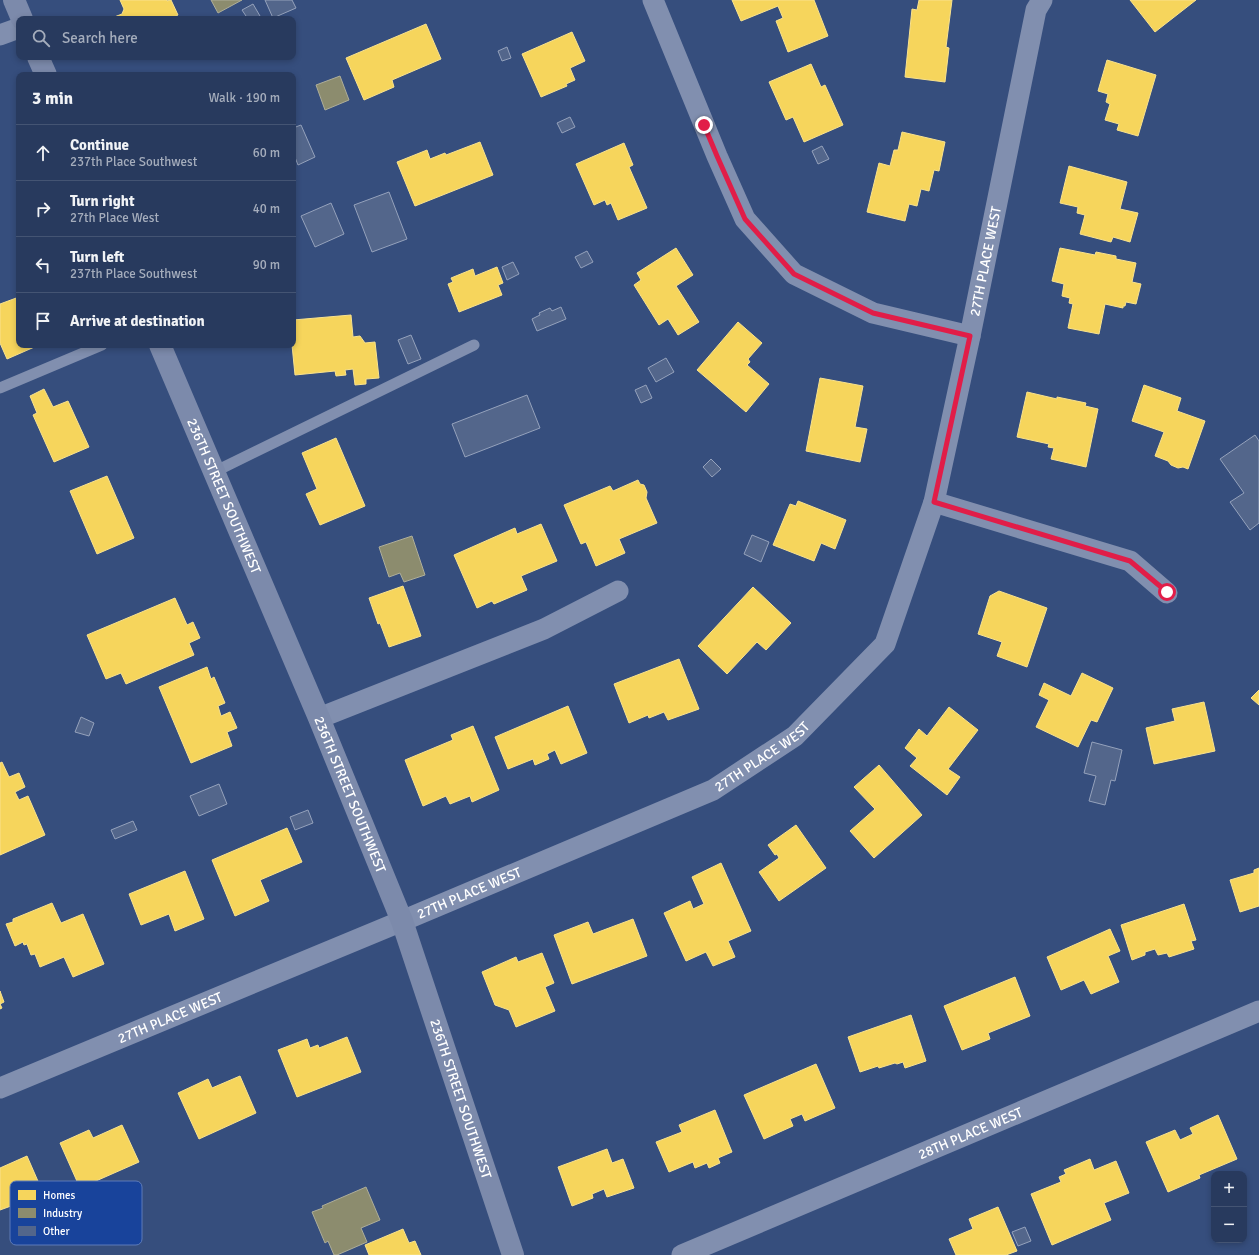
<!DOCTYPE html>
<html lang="en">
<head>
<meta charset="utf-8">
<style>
  body { margin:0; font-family:Signika,sans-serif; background:#304164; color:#f1f3f6 }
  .controls { position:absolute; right:12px; bottom:12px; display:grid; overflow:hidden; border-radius:8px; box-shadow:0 2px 6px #0003 }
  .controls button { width:36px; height:36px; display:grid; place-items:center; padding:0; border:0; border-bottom:1px solid #445473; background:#283a5e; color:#f1f3f6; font:20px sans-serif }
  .stop { position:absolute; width:12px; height:12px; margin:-9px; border:3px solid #e11d48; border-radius:50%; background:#fff }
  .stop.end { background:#e11d48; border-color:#fff; box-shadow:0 1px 4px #0008 }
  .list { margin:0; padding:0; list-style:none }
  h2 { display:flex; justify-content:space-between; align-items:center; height:52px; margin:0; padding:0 16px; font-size:17px }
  h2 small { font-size:13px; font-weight:400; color:#a5adbc }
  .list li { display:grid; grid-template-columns:26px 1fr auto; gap:12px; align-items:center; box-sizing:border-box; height:56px; padding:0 16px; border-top:1px solid #445473 }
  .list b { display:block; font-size:15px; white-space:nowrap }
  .list p { margin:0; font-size:13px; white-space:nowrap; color:#a5adbc }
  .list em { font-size:13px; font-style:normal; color:#a5adbc }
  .icon { flex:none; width:22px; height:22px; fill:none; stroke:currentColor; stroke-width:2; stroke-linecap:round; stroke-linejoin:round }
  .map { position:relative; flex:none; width:1259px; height:1255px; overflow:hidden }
  .search { position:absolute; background:#283a5e; box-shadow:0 2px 6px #0003; left:16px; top:16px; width:280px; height:44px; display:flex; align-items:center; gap:10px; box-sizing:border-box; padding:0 14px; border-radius:8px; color:#a5adbc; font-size:15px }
  .panel { position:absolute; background:#283a5e; box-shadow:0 2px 6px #0003; left:16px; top:72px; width:280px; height:276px; border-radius:8px }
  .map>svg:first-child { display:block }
</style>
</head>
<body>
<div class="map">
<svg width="1259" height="1255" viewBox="0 0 1259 1255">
  <rect width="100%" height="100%" fill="#364e7d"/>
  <g fill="#f6d55c" stroke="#f9e28d">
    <polygon points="120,0 167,0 167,1 171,0 178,15 174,17 175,19 109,19 122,14 124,9"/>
    <polygon points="732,0 814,0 828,36 788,52 776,21 783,18 778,6 741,21"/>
    <polygon points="919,0 952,0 946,47 949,48 945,82 905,77 912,9 917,10"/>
    <polygon points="1130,0 1196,0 1155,32"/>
    <polygon points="426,24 441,59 392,80 394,87 364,100 346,58"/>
    <polygon points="572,32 585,61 570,68 575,80 566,84 567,86 541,97 522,54"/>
    <polygon points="1107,60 1156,75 1138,136 1117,130 1119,124 1105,120 1110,104 1106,102 1108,94 1098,91"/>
    <polygon points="811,64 821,87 825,85 843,125 804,142 793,117 786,120 769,82"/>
    <polygon points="902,132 945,142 939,171 934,170 929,191 921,189 917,206 909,204 905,221 867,212 879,163 890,166 894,150 898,150"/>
    <polygon points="480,142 493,175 415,206 397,162 427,150 430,159 445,153 446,155"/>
    <polygon points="624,143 633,165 629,167 647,208 618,220 611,203 607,205 605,200 594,205 576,164"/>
    <polygon points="1069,166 1127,182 1120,209 1138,213 1130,242 1113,237 1111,242 1080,234 1085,215 1077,213 1078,207 1060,203"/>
    <polygon points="676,248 693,275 676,286 699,322 678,335 668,319 659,325 634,285 641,280 637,273"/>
    <polygon points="1060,248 1095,255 1096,252 1116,256 1116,259 1136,263 1132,282 1141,284 1136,304 1126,302 1125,306 1123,306 1123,308 1105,304 1099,334 1068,328 1073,304 1069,303 1070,298 1062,296 1064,284 1052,281"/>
    <polygon points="497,267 503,283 498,285 502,295 459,312 448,284 453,282 451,278 473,269 475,276"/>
    <polygon points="19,297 19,345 39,345 7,359 0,343 0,304"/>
    <polygon points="351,315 353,337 360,336 365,343 375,342 379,378 366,379 366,384 355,385 353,369 345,370 346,375 336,376 335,371 295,375 292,345 293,320"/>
    <polygon points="738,322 762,343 748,359 750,362 747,365 769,384 746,412 697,370"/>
    <polygon points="820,378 863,386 855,427 867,429 860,462 806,451"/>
    <polygon points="1144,385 1181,398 1177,411 1205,421 1188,469 1183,467 1178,468 1171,465 1168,461 1155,456 1164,432 1132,421"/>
    <polygon points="44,389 53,407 68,401 89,447 54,462 33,415 37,413 30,396"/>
    <polygon points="1027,392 1057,399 1057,397 1086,403 1085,406 1098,409 1086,467 1051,459 1054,448 1048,447 1049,444 1017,437"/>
    <polygon points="336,438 365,506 320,525 306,494 317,489 302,453"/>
    <polygon points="107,476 134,538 97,554 70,491"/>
    <polygon points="638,480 640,484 644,485 647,492 646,498 657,523 619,539 625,553 596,566 586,542 581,544 564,505 610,486 613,491"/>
    <polygon points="798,501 846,520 835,549 821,543 814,561 773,545 790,504 796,506"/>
    <polygon points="541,524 557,561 521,576 527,590 494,604 492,601 477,608 454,555 515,528 517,534"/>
    <polygon points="403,586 421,636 389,647 380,623 378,624 369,598"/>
    <polygon points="753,587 791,623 766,650 757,642 727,674 698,646"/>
    <polygon points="999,591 1047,608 1027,667 997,656 1002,642 978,634 990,596"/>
    <polygon points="175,598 187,625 193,622 200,638 189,643 194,655 126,684 121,673 106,679 87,635"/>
    <polygon points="679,659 699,709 668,720 664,712 649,718 648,715 629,723 614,684"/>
    <polygon points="207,667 211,679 214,677 225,703 218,706 221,716 230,712 237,728 227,732 232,746 191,763 159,687"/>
    <polygon points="1082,673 1113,688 1097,722 1091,720 1078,747 1036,727 1049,700 1039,695 1044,683 1071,696"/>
    <polygon points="1259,690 1259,705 1251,698"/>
    <polygon points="1204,702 1215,751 1154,764 1146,728 1175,721 1172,709"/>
    <polygon points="568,706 587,753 561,764 555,750 547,754 549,759 535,765 533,759 508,769 495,737"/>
    <polygon points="949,707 978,730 948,769 960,777 947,795 910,766 917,758 905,748 919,729 927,736"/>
    <polygon points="473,726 499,790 472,802 470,796 450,804 446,796 423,806 405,760 453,740 451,735"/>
    <polygon points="2,762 9,777 19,773 25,787 15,792 19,800 28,796 45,835 0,855 0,763"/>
    <polygon points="879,765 922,815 874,858 850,831 875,809 854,787"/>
    <polygon points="796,825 826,868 779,901 759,872 779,858 777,854 775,855 768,845"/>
    <polygon points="287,828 302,862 260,880 269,901 235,916 212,860"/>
    <polygon points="721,863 751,931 728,941 735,957 713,966 706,952 686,961 664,913 690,901 693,909 704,904 692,877"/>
    <polygon points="1259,868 1259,906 1240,912 1230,880 1254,873 1254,870"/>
    <polygon points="185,871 204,919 175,931 169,914 141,925 129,894"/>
    <polygon points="52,903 61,923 83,914 104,964 73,977 64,957 40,967 35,954 31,955 27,944 24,945 23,942 15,946 6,924 13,922 13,919"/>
    <polygon points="1184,904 1196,940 1191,941 1194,949 1169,957 1167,953 1158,955 1155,949 1145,952 1145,955 1132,960 1121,925"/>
    <polygon points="633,919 647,956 572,984 554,935 588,922 593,934"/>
    <polygon points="1110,929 1120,951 1108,956 1119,982 1091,994 1084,980 1061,990 1047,957"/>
    <polygon points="542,953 554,983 545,987 555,1011 516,1027 509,1010 495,1005 482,972 516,957 518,962"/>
    <polygon points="1015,977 1030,1016 988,1033 990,1039 962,1050 944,1006"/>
    <polygon points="0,991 4,1002 0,1004 2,1008 0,1009"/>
    <polygon points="911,1015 926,1061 905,1068 903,1062 897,1064 895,1063 879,1068 878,1066 860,1072 848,1037"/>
    <polygon points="347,1037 361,1072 297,1097 278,1050 307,1039 310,1048 318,1045 319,1048"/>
    <polygon points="816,1064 835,1108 805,1121 802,1114 790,1119 793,1126 764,1139 744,1095"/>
    <polygon points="240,1076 256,1113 199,1139 178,1093 208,1079 212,1088"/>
    <polygon points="715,1110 732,1152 718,1158 720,1163 709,1168 707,1163 695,1168 693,1162 669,1172 656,1142 682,1132 679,1125"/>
    <polygon points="1218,1115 1237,1159 1199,1175 1200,1178 1168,1192 1146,1142 1175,1130 1180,1140 1193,1134 1190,1128"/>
    <polygon points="122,1125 139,1162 80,1188 60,1143 89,1130 93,1138"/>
    <polygon points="607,1149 612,1163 623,1159 634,1188 607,1197 604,1189 592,1194 593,1198 572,1206 558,1167"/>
    <polygon points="27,1156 44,1195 12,1209 11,1206 0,1210 0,1168"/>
    <polygon points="1090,1159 1094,1170 1116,1161 1129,1193 1104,1203 1111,1220 1052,1245 1031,1194 1061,1182 1059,1177 1066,1174 1064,1170"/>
    <polygon points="998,1207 1017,1251 1006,1255 956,1255 949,1239 973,1229 969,1219"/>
    <polygon points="403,1229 409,1243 415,1241 421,1255 369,1255 365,1245"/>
  </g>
  <g fill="#8c8c6e" stroke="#aeae9a">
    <polygon points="211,0 242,0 218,13"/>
    <polygon points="340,76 349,100 325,110 316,85"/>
    <polygon points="412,536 425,575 404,582 400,573 389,577 379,547"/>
    <polygon points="366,1187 380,1220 361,1228 367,1242 337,1255 334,1255 328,1241 325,1243 312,1212 323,1208 322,1206"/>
  </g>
  <g fill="#53668b" stroke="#95a2bc">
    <polygon points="265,0 292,0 296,8 273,18"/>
    <polygon points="253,4 260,16 255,19 248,19 242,10"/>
    <polygon points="507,47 511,58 502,61 498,51"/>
    <polygon points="570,117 575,127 562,133 557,123"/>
    <polygon points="301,125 315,157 298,165 293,152 293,128"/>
    <polygon points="822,146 829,159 818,164 812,151"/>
    <polygon points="389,192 407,239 372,252 354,205"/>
    <polygon points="331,203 344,234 315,247 301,216"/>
    <polygon points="587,251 593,262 581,268 575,257"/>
    <polygon points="513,262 519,274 507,280 502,267"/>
    <polygon points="561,307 566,319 537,331 532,319 540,315 539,313 550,308 552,311"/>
    <polygon points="411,335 421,359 408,364 398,340"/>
    <polygon points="666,358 674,372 656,382 648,368"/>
    <polygon points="646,385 652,398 641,403 635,390"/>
    <polygon points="527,395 540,428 465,457 452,424"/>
    <polygon points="1255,435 1259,441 1259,523 1250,530 1230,502 1244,493 1220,459"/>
    <polygon points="711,459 721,469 712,477 703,467"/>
    <polygon points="752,535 769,542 761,562 744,554"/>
    <polygon points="81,717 94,723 89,736 75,732"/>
    <polygon points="1092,742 1122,750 1115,781 1111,780 1105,805 1089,801 1096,776 1084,773"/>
    <polygon points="219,784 227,804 199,816 190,796"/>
    <polygon points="308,810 313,823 295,830 290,817"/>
    <polygon points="133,821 137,830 115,839 111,830"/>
    <polygon points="1025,1227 1031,1241 1018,1246 1012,1232"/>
  </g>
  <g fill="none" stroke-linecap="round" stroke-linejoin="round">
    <g stroke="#818faf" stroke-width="11">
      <polyline points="0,388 102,345"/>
      <polyline points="214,472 474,345"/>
    </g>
    <g stroke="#818faf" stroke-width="21">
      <polyline points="653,0 717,156 745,219 794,274 873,313 970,336"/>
      <polyline points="0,35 19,28"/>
      <polyline points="934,502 1130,561 1167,593"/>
      <polyline points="319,718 544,629 618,591"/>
      <path id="s1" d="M 0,1088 L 402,921 L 713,790 L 795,736 L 885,644 L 934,502 L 970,336 L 1036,10 L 1042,0"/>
      <path id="s2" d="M 682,1255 L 1259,1011"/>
    </g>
    <g stroke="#7c8aab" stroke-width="22">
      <polyline points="14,0 22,19"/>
      <polyline points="38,57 46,75"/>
      <path id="s3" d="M 160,345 L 319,718 L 402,921 L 513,1255"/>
    </g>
  </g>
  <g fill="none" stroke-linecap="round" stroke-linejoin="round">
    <polyline stroke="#e11d48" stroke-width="5" points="704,125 717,156 745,219 794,274 873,313 970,336 934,502 1130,561 1167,592"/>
  </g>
  <g text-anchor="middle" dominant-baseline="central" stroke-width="4" stroke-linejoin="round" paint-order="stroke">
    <g font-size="14" fill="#fff" stroke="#18439b">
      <text stroke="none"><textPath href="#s1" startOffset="1396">27TH PLACE WEST</textPath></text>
      <text stroke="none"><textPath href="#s3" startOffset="164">236TH STREET SOUTHWEST</textPath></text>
      <text stroke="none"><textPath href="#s1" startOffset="832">27TH PLACE WEST</textPath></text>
      <text stroke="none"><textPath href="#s3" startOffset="488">236TH STREET SOUTHWEST</textPath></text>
      <text stroke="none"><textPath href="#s1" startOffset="508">27TH PLACE WEST</textPath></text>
      <text stroke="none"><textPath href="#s1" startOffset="184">27TH PLACE WEST</textPath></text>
      <text stroke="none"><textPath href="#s3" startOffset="812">236TH STREET SOUTHWEST</textPath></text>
      <text stroke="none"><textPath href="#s2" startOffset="313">28TH PLACE WEST</textPath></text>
    </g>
  </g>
  <rect x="10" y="1181" width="132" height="64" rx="6" fill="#18439b" stroke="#5d7bb9" stroke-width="1"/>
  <rect x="18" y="1190" width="18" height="10" fill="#f6d55c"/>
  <rect x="18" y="1208" width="18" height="10" fill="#8c8c6e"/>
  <rect x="18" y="1226" width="18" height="10" fill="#53668b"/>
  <g font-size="11" fill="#fff">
    <text x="43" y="1199">Homes</text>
    <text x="43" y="1217">Industry</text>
    <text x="43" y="1235">Other</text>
  </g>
</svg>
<div class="controls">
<button>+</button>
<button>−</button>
</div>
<div class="stop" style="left:1167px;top:592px"></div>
<div class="stop end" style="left:704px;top:125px"></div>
<div class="search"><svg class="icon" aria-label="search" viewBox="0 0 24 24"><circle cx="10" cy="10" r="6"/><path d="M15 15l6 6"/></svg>Search here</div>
<section class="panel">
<h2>3 min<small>Walk · 190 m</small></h2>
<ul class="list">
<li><svg class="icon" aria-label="ahead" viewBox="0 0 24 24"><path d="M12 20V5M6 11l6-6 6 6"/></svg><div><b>Continue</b><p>237th Place Southwest</p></div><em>60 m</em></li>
<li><svg class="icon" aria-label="right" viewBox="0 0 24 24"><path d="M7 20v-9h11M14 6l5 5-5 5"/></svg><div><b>Turn right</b><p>27th Place West</p></div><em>40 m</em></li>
<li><svg class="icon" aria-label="left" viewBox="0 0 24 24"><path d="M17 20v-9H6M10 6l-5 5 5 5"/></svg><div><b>Turn left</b><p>237th Place Southwest</p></div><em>90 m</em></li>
<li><svg class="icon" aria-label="arrive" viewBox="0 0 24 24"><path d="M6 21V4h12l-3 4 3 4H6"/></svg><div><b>Arrive at destination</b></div></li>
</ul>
</section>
</div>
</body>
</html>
